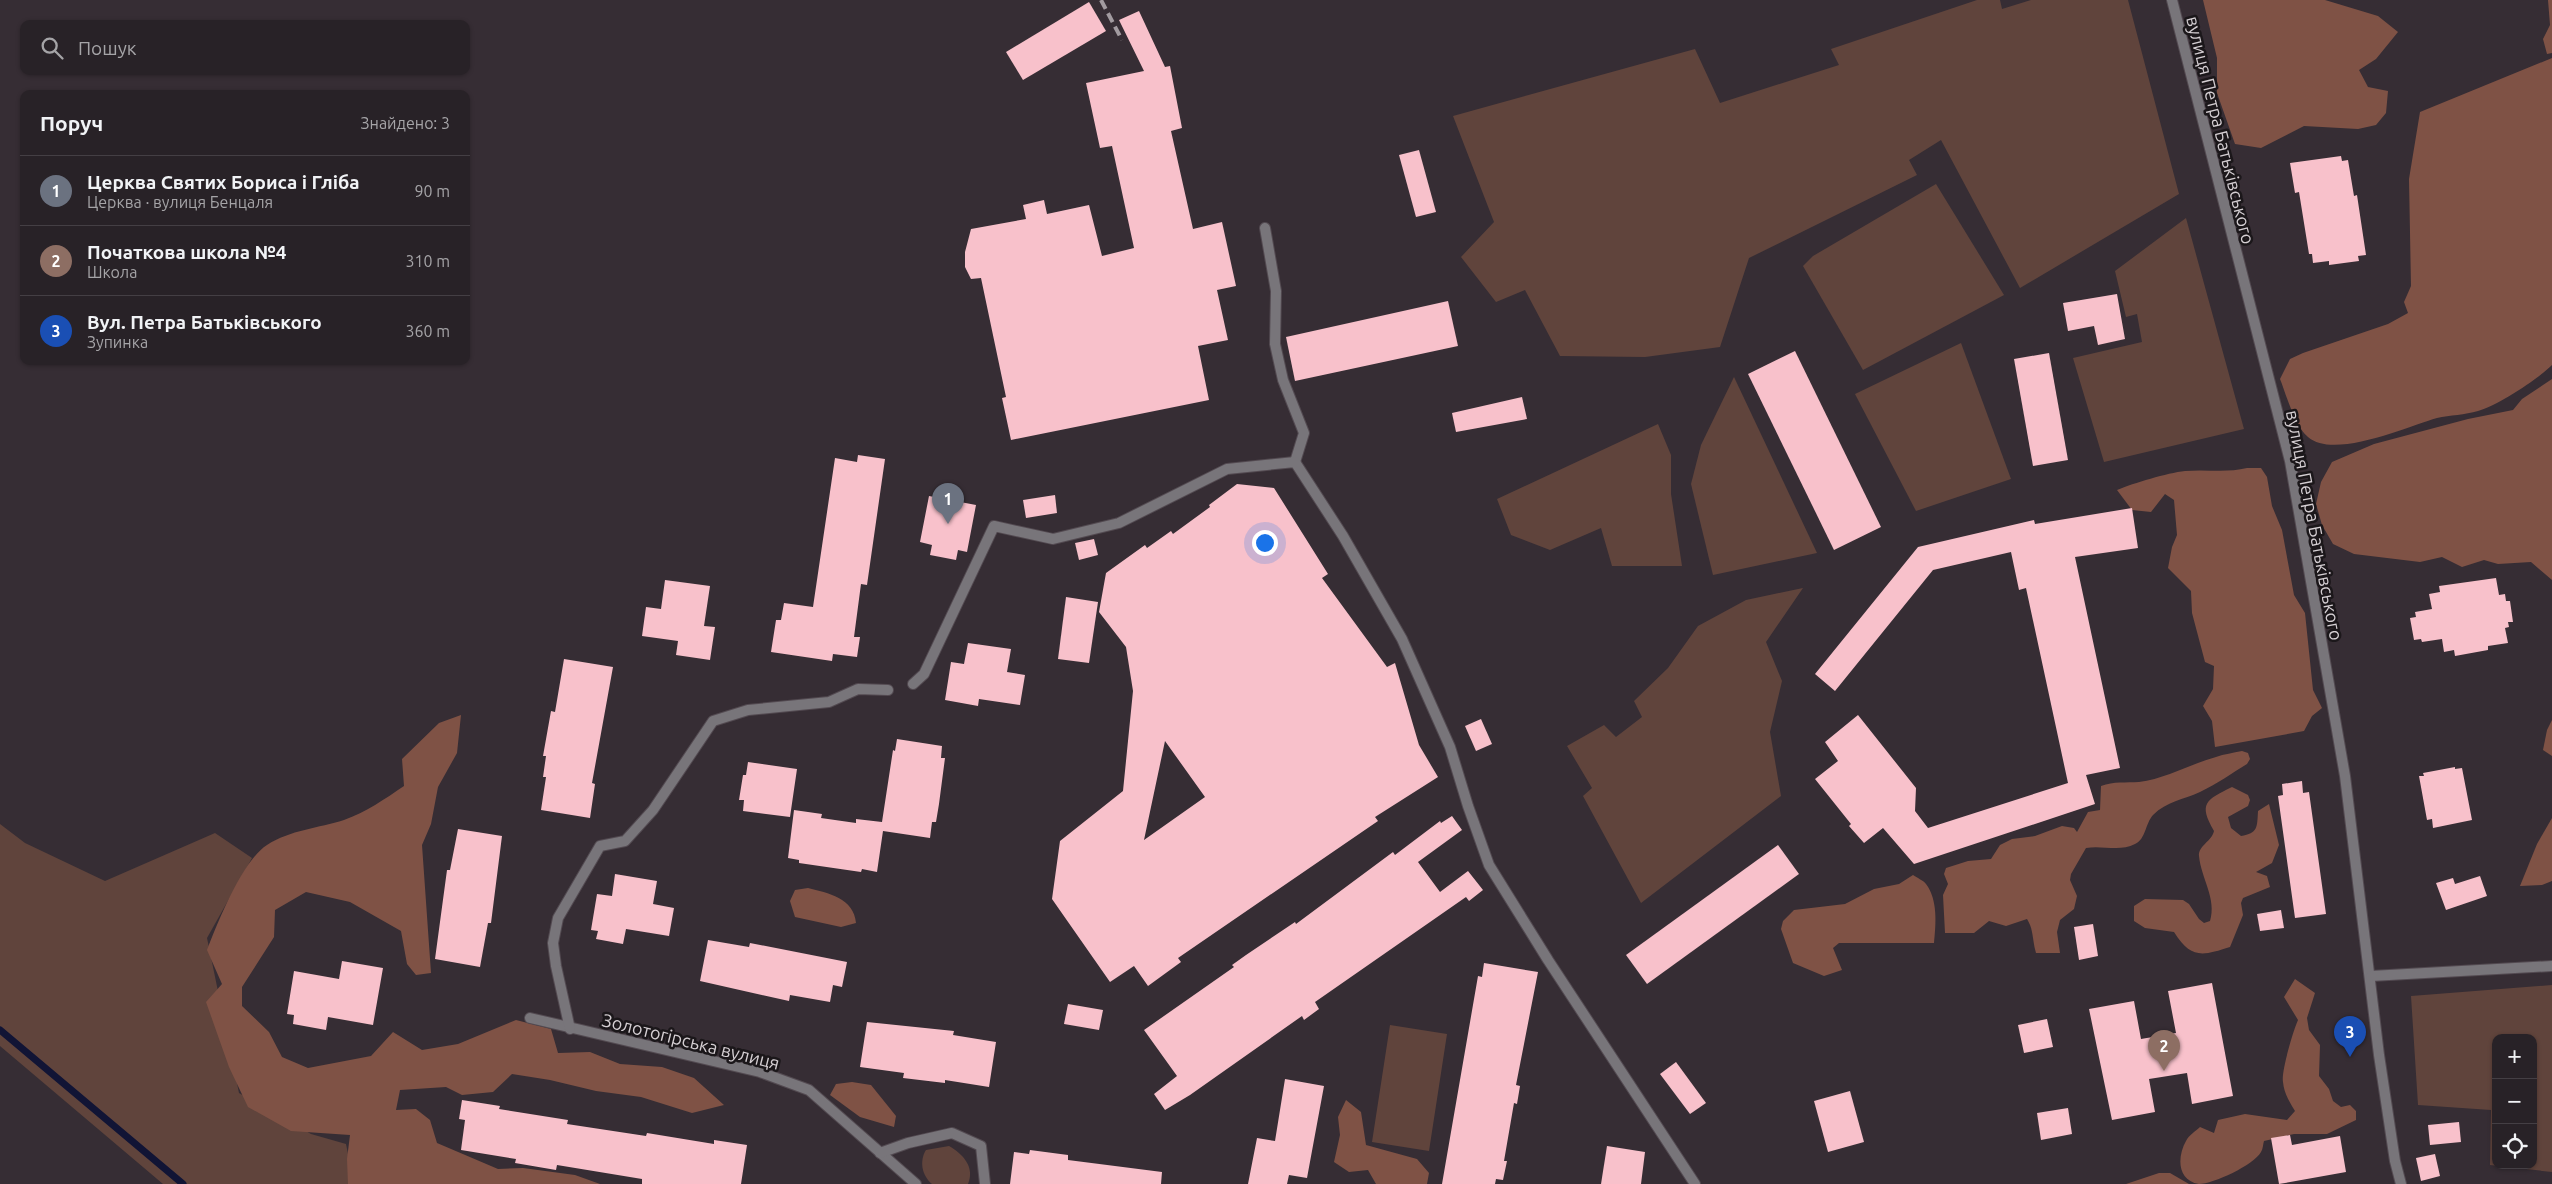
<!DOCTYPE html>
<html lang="uk">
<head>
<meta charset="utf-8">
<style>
  body { margin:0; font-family:Ubuntu,sans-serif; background:#302a2f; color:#f1f3f6 }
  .controls { position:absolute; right:15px; bottom:15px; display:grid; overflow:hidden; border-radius:10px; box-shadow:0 1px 4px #0004 }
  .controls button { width:45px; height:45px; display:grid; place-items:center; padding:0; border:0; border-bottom:1px solid #443f44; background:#282227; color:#f1f3f6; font:25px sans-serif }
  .you { position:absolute; left:1264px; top:542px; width:18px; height:18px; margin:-12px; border:4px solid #fff; border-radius:50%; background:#1a73e8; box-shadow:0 0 0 8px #1a73e833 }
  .badge { display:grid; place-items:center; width:32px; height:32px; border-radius:50%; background:#96cc39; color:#fff; font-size:16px; font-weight:700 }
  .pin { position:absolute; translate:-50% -41px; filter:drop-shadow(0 1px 2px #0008) }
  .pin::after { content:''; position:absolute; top:26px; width:18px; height:15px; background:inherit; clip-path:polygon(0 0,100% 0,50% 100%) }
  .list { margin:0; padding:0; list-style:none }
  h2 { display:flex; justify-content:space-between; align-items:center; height:65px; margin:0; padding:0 20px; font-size:21px }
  h2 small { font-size:16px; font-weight:400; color:#a5a4a7 }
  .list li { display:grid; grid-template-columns:32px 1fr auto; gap:15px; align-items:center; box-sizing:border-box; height:70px; padding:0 20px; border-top:1px solid #443f44 }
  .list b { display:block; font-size:19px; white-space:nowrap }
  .list p { margin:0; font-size:16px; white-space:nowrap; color:#a5a4a7 }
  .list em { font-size:16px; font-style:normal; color:#a5a4a7 }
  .icon { flex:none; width:28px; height:28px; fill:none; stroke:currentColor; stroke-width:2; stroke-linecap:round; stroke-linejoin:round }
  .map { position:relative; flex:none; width:2552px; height:1184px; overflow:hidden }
  .search { position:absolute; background:#282227; box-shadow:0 1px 4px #0004; left:20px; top:20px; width:450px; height:55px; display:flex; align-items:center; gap:12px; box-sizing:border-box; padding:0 18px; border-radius:10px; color:#a5a4a7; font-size:19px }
  .panel { position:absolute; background:#282227; box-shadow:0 1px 4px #0004; left:20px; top:90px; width:450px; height:275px; border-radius:10px }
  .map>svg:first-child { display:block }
</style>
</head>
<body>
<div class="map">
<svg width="2552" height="1184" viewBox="0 0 2552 1184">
  <rect width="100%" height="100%" fill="#362d34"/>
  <g fill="#60443c" fill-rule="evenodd">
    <polygon points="1977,0 2000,0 2002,9 2031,0 2128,0 2179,194 2020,288 1941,140 1909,160 1917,175 1749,258 1720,347 1645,357 1560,356 1525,290 1496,302 1461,257 1494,222 1453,116 1695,49 1720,103 1839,65 1831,49"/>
    <polygon points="1936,184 2004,295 1863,370 1803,266 1813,256"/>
    <polygon points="2186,218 2244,429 2104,462 2073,358 2142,342 2137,314 2126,317 2115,271"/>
    <polygon points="1961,343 2011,479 1916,511 1855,394"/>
    <polygon points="1734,377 1817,553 1713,575 1691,484 1701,445"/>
    <polygon points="1658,424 1671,455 1671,494 1682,566 1612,566 1601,528 1550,550 1511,535 1497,499"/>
    <polygon points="1803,588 1766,642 1782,681 1770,732 1781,796 1641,903 1583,796 1592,788 1567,746 1604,725 1616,737 1642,717 1634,701 1668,668 1698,626 1746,600"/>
    <polygon points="0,824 25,843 105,881 215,833 252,858 207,938 239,1093 311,1134 346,1144 354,1184 163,1184 0,1046"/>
    <path d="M 2552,985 L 2552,1172 L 2490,1165 L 2491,1110 L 2418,1105 L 2411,996 ZM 2496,1038 L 2533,1038 L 2533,1165 L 2496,1165 Z"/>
    <polygon points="1390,1025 1447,1034 1429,1151 1372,1142"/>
    <path d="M 949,1146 C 963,1154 975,1167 968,1184 L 932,1184 C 922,1176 919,1161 926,1150 Z"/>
  </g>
  <g fill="#7f5245">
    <polygon points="2203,0 2325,0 2378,16 2398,32 2376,59 2359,70 2368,87 2388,91 2386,113 2376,125 2358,129 2304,126 2261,148 2235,144 2217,93 2217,58"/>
    <polygon points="2548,0 2552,0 2552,53 2547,54 2543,39 2550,25"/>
    <path d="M 2552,58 L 2552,365 C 2538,379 2497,406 2478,411 C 2465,415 2450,415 2437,418 C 2408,426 2334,460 2308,437 C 2295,427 2286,394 2280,379 L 2290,359 L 2303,353 L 2388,324 L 2408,313 L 2404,302 L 2411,286 L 2409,179 L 2420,112 Z"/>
    <polygon points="2552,379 2552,580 2531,562 2498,564 2484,560 2462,567 2442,557 2420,562 2354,554 2333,544 2322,525 2316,504 2321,482 2332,462 2374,444 2468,419 2513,410 2522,399"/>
    <path d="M 2247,468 L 2261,468 L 2267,477 L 2272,506 L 2282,530 L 2294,595 L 2305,613 L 2313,690 L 2322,708 L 2312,716 L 2304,731 L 2215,747 L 2212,721 L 2203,706 L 2213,689 L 2214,666 L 2205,662 L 2192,613 L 2191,591 L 2168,568 L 2172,547 L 2177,535 L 2174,500 L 2165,494 L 2151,512 L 2132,510 L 2117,490 C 2134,483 2167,473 2185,471 C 2206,469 2227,473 2247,468 Z"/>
    <path d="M 461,715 L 457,753 L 438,787 L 431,824 L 422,845 L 431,973 L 416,975 L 407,964 L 401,931 L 350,902 L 306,892 L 275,910 L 274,937 L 242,987 L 242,1006 L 269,1032 L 282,1057 L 308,1068 L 371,1056 L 393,1032 L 422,1050 L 458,1044 L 516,1020 L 551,1029 L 558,1053 L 590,1052 L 620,1064 L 662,1067 L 694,1078 L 724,1105 L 692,1113 L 641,1097 L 596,1091 L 550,1080 L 512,1074 L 493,1092 L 462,1095 L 446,1087 L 400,1090 L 396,1110 L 416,1109 L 430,1120 L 437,1143 L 498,1169 L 523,1168 L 575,1175 L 600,1184 L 348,1184 L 347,1159 L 350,1135 L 291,1131 L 248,1107 L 229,1067 L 206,1002 L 222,984 L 207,950 C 218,922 242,861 267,845 C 290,830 319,828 344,820 C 366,812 385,799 404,786 L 402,759 L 439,723 Z"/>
    <polygon points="2552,720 2552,756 2543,750 2547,730"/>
    <path d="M 2242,751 L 2248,753 L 2250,759 L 2247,764 C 2232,773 2217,784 2200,792 C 2183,800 2167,801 2153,815 C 2145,824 2146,839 2135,844 C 2120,852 2102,845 2086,848 L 2071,874 L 2070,880 L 2077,896 L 2074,909 L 2060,920 L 2057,932 L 2060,953 L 2036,953 C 2032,940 2034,930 2027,919 L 2006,926 L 1989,921 L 1974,933 L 1945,933 L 1943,895 L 1948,884 L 1944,874 L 1946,868 L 1968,861 L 1991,859 L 2000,845 L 2012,839 L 2035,836 L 2062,826 L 2074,828 L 2077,832 L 2088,812 L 2100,810 L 2101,786 C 2114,781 2126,783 2139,782 C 2165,779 2190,764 2216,757 C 2224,754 2233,753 2242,751 Z"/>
    <path d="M 2232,787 L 2248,795 L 2250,800 L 2248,806 L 2228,817 L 2231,828 L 2241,836 C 2258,833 2257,828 2258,811 L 2269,804 L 2279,845 L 2272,863 L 2256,872 L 2267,876 L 2270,887 L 2243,898 L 2241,903 L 2243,915 L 2230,947 C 2202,956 2191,959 2174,932 L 2145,928 L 2134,921 L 2134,906 L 2145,899 L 2183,900 L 2189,904 L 2199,919 L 2204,923 L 2210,921 C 2217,899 2201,878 2199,856 C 2198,846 2212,841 2214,831 C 2198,803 2206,800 2232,787 Z"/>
    <polygon points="2552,818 2552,881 2542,885 2520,886 2537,844"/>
    <path d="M 1913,875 C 1917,878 1923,880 1926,884 C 1938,900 1936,924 1934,943 L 1839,943 L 1833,948 L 1842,970 L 1824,976 L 1793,963 L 1781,929 L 1783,921 L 1794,910 L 1845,904 L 1874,889 L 1899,884 Z"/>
    <path d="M 808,888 C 828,893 854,898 856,923 L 841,927 L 795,917 L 790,901 L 795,890 Z"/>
    <path d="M 2295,979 L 2315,993 L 2307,1018 L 2309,1030 L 2320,1045 L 2319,1076 L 2329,1089 L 2333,1101 L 2341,1107 L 2350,1105 L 2356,1111 L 2356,1120 L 2327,1134 L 2294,1134 L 2264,1141 C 2263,1144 2263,1149 2261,1152 C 2254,1165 2213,1184 2199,1184 C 2177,1180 2177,1157 2186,1141 C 2189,1135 2196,1131 2200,1127 L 2214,1133 L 2218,1120 L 2245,1114 L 2287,1120 L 2295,1111 C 2289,1101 2284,1093 2283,1082 C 2281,1072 2293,1031 2298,1020 L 2284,997 Z"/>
    <polygon points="852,1082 871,1085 896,1116 894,1127 860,1117 830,1095 836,1084"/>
    <polygon points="1346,1100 1361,1112 1366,1145 1417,1159 1429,1173 1427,1184 1376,1184 1368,1170 1349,1172 1334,1162 1340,1135 1338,1117"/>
    <polygon points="2159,1173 2170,1173 2189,1184 2126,1184"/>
  </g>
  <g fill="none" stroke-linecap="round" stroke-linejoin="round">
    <polyline stroke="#111435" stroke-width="7" points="0,1030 183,1184"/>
  </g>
  <g fill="#f8c1cb" fill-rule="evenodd">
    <polygon points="1089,2 1106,31 1023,80 1006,52"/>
    <polygon points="1139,11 1165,67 1170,66 1182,128 1171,131 1193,229 1222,222 1236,286 1217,290 1228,340 1198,346 1209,400 1011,440 1002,398 1006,397 981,278 971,279 965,267 965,252 971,229 1026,219 1023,205 1044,200 1047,214 1089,205 1102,256 1134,248 1112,146 1100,148 1086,83 1144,71 1119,20"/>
    <polygon points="1419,150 1436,212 1416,217 1399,155"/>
    <polygon points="2341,156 2342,161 2348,160 2354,196 2357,195 2366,255 2358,256 2359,261 2329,265 2329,261 2313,263 2312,254 2309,254 2299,192 2295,193 2290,163"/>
    <polygon points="2117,294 2125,339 2098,345 2094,326 2068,331 2063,303"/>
    <polygon points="1448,301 1458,346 1295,381 1286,337"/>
    <polygon points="1795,351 1881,527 1834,550 1748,374"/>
    <polygon points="2049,353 2068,460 2033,466 2014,359"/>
    <polygon points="1522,397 1527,419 1456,432 1452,413"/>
    <polygon points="858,455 885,459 867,585 861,584 854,637 860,637 857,657 833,654 832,661 771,652 776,620 781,620 784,603 813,607 835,458 857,462"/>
    <path d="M 1237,484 L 1274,488 L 1328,574 L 1322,578 L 1387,667 L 1395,663 L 1419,745 L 1438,777 L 1375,817 L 1378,821 L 1178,958 L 1181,962 L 1148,986 L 1134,966 L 1110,982 L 1052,899 L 1060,841 L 1123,791 L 1133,691 L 1126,647 L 1099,612 L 1106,573 L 1145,545 L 1147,548 L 1171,531 L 1173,534 L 1210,507 L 1209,505 ZM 1165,741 L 1205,797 L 1144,840 Z"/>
    <polygon points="1055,495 1057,513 1026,518 1023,500"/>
    <polygon points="929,496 976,505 967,552 958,550 956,560 930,555 932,545 920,542"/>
    <polygon points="2132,508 2138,548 2075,557 2120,768 2086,775 2095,804 1914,864 1883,828 1864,843 1849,826 1851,824 1815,779 1838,761 1825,742 1858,715 1916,788 1915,811 1928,828 2068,783 2026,588 2019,590 2011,552 1933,570 1835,691 1815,674 1918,547 2034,520 2035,524"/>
    <polygon points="1094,539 1098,555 1079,560 1075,543"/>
    <polygon points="2496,578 2499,595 2505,594 2506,601 2510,601 2513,622 2508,622 2509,627 2505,628 2508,643 2488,646 2488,650 2455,656 2454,650 2444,652 2442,639 2422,642 2421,639 2414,640 2410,618 2416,617 2415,612 2432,609 2429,594 2440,592 2439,586"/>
    <polygon points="665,580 710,586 704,626 715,627 710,660 676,655 678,641 642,636 646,607 661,609"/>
    <polygon points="1066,597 1098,602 1089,663 1058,659"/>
    <polygon points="968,643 1011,649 1007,672 1025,675 1020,705 979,699 978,706 945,700 951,662 964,664"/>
    <polygon points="564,659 613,667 592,783 595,784 590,818 541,810 546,777 543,777 546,756 543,756 551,711 555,712"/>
    <polygon points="1481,719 1492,744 1476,751 1465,726"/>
    <polygon points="897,739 942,746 941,758 945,758 939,804 936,822 932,822 930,838 883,831 877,872 862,869 861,872 799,863 799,860 788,858 794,810 822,814 821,818 856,823 856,819 882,822 893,750 895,751"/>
    <polygon points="748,762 797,769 790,817 743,811 744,800 739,800 743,775 746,775"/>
    <polygon points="2455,767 2455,769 2462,768 2472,820 2433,828 2432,819 2427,820 2419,776 2424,776 2423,773"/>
    <polygon points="2302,781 2303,793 2309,792 2326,914 2295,918 2278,796 2283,795 2282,784"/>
    <polygon points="1452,816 1462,830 1418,862 1440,892 1468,871 1483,890 1469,901 1466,897 1315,1002 1319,1009 1304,1020 1302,1016 1190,1095 1165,1110 1154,1094 1177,1076 1144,1030 1234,967 1232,965 1246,955 1295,922 1296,924 1393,852 1395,855 1440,821 1441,823"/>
    <polygon points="458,829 502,836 491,923 488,923 480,967 435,959 447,870 450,870"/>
    <polygon points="1778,845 1799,874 1647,984 1626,955"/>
    <polygon points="615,874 657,881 653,904 674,908 669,936 626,929 623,944 596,939 598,931 591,930 597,894 612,896"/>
    <polygon points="2480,876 2487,896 2446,910 2436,883 2453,878 2455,884"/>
    <polygon points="2281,910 2284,928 2260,931 2257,914"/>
    <polygon points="2093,924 2098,956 2079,960 2074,927"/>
    <polygon points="708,940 749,947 750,943 847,962 842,987 833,985 830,1002 790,995 789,1001 700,981"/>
    <polygon points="342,961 383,968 373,1025 328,1017 326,1030 293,1024 294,1015 287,1014 294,971 339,979"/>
    <polygon points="1484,963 1538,972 1516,1085 1520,1086 1517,1104 1514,1103 1504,1161 1507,1161 1503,1180 1496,1179 1495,1184 1442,1184 1478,976 1482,977"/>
    <polygon points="2212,983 2233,1096 2192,1104 2187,1073 2149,1079 2155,1112 2112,1120 2089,1009 2134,1001 2141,1039 2176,1033 2168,991"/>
    <polygon points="1068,1004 1103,1010 1099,1030 1064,1024"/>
    <polygon points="2047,1019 2053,1047 2024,1053 2018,1025"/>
    <polygon points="867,1022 954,1031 953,1035 996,1042 989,1087 945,1080 945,1083 903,1078 904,1073 860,1067"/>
    <polygon points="1676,1062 1706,1103 1690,1114 1660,1074"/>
    <polygon points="1285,1079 1324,1086 1307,1178 1289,1175 1287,1184 1248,1184 1257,1138 1275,1141"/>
    <polygon points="1850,1091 1864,1142 1828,1152 1814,1101"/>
    <polygon points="462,1100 500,1106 499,1109 568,1120 567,1124 646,1136 647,1133 714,1144 714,1140 747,1145 741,1184 642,1184 642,1179 557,1165 556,1170 515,1163 516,1159 461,1150 465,1120 459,1119"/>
    <polygon points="2068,1108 2072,1134 2041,1140 2037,1113"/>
    <polygon points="2459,1122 2461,1142 2430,1145 2428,1125"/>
    <polygon points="2290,1135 2292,1145 2340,1136 2346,1172 2279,1184 2271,1138"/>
    <polygon points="1607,1146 1645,1152 1641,1184 1601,1184"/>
    <polygon points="1030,1150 1068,1155 1068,1160 1162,1172 1161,1184 1010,1184 1014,1152 1029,1154"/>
    <polygon points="2435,1154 2440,1176 2421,1181 2416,1158"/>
  </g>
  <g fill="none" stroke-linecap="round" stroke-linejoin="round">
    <g stroke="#534a51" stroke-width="12">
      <g id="street">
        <polyline points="2172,0 2290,461 2345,776 2379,1055 2395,1161 2401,1184"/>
        <polyline points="1265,228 1276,291 1275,344 1283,380 1304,433 1295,462"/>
        <polyline points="913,684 924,674 994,526 1053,539 1119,523 1227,469 1295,462 1343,536 1402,639 1450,747 1468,806 1489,865 1548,960 1695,1184"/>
        <polyline points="2371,976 2552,966"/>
        <polyline points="530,1018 760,1072 809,1090 916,1184"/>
        <polyline points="570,1029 556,966 553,943 558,918 600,846 625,841 653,810 713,721 748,710 829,702 858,689 888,690"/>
        <polyline points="880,1153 908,1143 952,1133 981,1146 985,1184"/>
      </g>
    </g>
    <use href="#street" stroke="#78757a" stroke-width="10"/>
    <polyline stroke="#a29ba0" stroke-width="4" stroke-dasharray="10 5" stroke-linecap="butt" points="1101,0 1122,40"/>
  </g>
  <g text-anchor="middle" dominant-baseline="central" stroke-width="5" stroke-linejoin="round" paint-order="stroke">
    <g font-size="18" fill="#d5cfd3" stroke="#1b171a">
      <text transform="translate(2221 130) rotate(76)">вулиця Петра Батьківського</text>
      <text transform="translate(2315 525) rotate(79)">вулиця Петра Батьківського</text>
      <text transform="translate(691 1041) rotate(14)">Золотогірська вулиця</text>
    </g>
  </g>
</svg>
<div class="controls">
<button>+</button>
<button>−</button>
<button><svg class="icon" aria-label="locate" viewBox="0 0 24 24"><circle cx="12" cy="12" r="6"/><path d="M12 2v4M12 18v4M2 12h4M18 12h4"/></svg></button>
</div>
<div class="you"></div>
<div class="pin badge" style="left:948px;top:524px;background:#6b7280">1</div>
<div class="pin badge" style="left:2164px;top:1071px;background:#8d6e63">2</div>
<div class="pin badge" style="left:2350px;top:1057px;background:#1a4fb4">3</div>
<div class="search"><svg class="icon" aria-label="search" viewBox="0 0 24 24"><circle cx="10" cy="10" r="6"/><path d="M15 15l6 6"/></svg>Пошук</div>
<section class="panel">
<h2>Поруч<small>Знайдено: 3</small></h2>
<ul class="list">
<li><span class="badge" style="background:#6b7280">1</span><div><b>Церква Святих Бориса і Гліба</b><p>Церква · вулиця Бенцаля</p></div><em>90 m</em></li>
<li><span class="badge" style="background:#8d6e63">2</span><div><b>Початкова школа №4</b><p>Школа</p></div><em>310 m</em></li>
<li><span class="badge" style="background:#1a4fb4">3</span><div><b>Вул. Петра Батьківського</b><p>Зупинка</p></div><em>360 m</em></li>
</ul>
</section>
</div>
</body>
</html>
